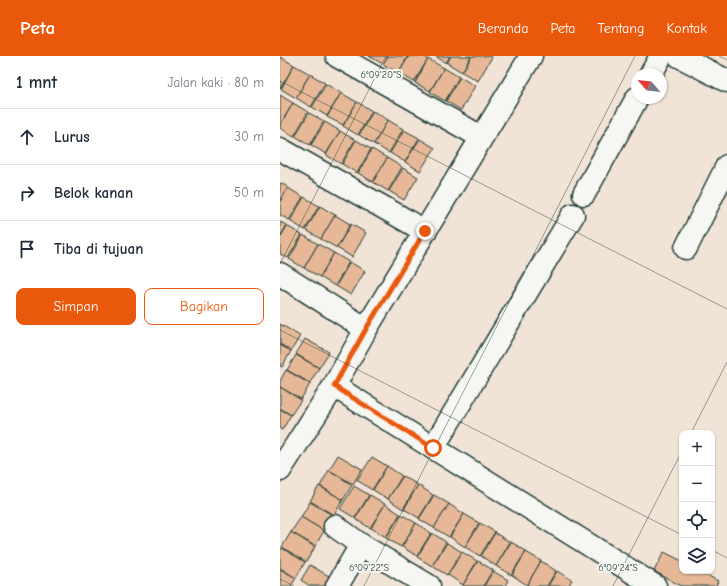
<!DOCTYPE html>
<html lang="id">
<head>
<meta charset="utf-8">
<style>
  body { margin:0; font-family:"Comic Neue",sans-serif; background:#f2f2f3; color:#1f2937 }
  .controls { position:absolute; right:12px; bottom:12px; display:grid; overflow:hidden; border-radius:8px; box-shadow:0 1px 3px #0004 }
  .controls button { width:36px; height:36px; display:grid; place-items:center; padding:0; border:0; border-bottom:1px solid #e0e1e3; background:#fff; color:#1f2937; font:20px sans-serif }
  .compass { position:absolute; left:351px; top:12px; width:36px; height:36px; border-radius:50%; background:#fff; box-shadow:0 1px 3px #0004; rotate:297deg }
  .stop { position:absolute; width:12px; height:12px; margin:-9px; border:3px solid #ea580c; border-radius:50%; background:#fff }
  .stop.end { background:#ea580c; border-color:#fff; box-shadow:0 1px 4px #0008 }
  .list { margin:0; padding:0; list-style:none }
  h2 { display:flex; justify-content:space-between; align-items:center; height:52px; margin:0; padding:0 16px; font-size:17px }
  h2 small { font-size:13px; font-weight:400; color:#747a83 }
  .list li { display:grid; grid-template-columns:26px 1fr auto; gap:12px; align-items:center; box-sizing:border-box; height:56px; padding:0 16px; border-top:1px solid #e0e1e3 }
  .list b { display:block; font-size:15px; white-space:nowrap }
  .list em { font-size:13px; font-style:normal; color:#747a83 }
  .actions { display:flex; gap:8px; padding:12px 16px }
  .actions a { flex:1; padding:9px 0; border:1px solid #ea580c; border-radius:8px; text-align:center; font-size:14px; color:#ea580c }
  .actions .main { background:#ea580c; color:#fff }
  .icon { flex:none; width:22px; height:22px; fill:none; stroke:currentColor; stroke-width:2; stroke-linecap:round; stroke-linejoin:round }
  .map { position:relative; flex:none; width:447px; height:530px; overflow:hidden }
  header { display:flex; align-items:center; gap:24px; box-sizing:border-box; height:56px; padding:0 20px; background:#ea580c; color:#fff }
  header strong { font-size:19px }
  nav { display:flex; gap:22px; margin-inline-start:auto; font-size:14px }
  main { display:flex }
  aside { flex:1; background:#fff }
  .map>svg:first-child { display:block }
</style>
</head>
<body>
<header>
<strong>Peta</strong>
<nav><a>Beranda</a><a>Peta</a><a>Tentang</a><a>Kontak</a></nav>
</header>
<main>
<aside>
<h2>1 mnt<small>Jalan kaki · 80 m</small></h2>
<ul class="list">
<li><svg class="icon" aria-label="ahead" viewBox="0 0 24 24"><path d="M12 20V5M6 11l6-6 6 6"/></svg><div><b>Lurus</b></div><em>30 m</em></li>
<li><svg class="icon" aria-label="right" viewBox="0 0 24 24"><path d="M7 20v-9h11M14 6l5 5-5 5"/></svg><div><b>Belok kanan</b></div><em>50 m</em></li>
<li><svg class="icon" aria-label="arrive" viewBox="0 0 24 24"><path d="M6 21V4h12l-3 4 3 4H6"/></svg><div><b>Tiba di tujuan</b></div></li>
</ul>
<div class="actions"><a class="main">Simpan</a><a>Bagikan</a></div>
</aside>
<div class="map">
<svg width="447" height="530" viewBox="0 0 447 530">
  <rect width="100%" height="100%" fill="#f2e3d7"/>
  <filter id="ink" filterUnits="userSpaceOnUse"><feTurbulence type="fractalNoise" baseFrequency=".025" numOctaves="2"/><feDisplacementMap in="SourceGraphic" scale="8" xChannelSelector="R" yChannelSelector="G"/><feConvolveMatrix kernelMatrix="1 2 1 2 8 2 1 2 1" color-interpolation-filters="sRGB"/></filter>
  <g filter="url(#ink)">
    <g fill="#e7b897" stroke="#1f3d34">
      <polygon points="89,0 108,0 103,8"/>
      <polygon points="108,0 128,0 118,17 103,8"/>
      <polygon points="129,0 143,0 148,3 134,26 119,17"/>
      <polygon points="155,0 170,0 166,7"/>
      <polygon points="171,0 191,0 182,16 167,7"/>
      <polygon points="192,0 210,0 212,1 198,25 182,16"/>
      <polygon points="0,1 14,9 0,33"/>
      <polygon points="148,3 164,12 150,35 135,27"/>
      <polygon points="14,9 30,18 16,42 1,33"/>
      <polygon points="164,12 179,21 165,45 150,36"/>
      <polygon points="30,18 45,27 31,51 16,42"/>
      <polygon points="180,21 195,30 181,54 166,45"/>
      <polygon points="46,28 61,37 47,60 32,51"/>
      <polygon points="61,37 77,46 63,69 47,61"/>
      <polygon points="0,39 13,47 0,69"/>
      <polygon points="77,46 92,55 78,79 63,70"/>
      <polygon points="13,47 28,56 14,80 0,72 0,70"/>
      <polygon points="93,55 108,64 94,88 79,79"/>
      <polygon points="29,57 44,65 30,89 15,80"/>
      <polygon points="108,64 123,73 109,97 94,88"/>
      <polygon points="45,66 60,75 46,98 31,89"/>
      <polygon points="124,74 139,82 125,106 110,97"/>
      <polygon points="60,75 75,84 61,108 46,99"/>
      <polygon points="140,83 155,92 140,115 125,106"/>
      <polygon points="76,84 91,93 77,117 62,108"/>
      <polygon points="92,93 107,102 93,126 78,117"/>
      <polygon points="107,102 122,111 108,135 93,126"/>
      <polygon points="123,112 138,121 124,144 109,135"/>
      <polygon points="0,127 8,131 0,145"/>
      <polygon points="8,132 23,141 9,164 0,159 0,146"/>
      <polygon points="24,141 39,150 25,174 10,165"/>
      <polygon points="40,150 55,159 41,183 26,174"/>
      <polygon points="55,159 70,168 57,192 41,183"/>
      <polygon points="0,166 7,169 0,181"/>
      <polygon points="71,168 86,177 72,201 57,192"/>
      <polygon points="7,170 22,179 8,202 0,198 0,182"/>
      <polygon points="23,179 38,188 24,212 9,203"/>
      <polygon points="38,188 54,197 40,221 24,212"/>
      <polygon points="54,197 69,206 55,230 40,221"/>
      <polygon points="70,206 85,215 71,239 56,230"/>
      <polygon points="0,268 20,280 11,295 0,288"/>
      <polygon points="25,283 49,296 39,312 16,298"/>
      <polygon points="0,289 11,295 2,311 0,310"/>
      <polygon points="16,299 39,312 30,327 7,314"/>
      <polygon points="6,314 30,328 21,343 0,331 0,325"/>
      <polygon points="0,331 21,344 11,359 0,352"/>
      <polygon points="0,353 11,359 2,374 0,373"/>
      <polygon points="58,399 82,413 73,428 49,414"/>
      <polygon points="92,401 107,410 92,434 77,424"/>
      <polygon points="107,410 122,420 108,443 93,434"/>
      <polygon points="49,414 72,429 63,444 40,430"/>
      <polygon points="123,420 138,429 123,453 108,443"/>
      <polygon points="138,429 153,439 139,462 124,453"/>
      <polygon points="39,430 63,444 54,459 30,445"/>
      <polygon points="74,430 89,439 75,462 60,453"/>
      <polygon points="90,439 105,448 90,472 75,463"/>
      <polygon points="154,439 169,448 154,472 139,463"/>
      <polygon points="30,446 54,460 44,475 21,461"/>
      <polygon points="105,448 120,458 106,481 91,472"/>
      <polygon points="169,448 184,458 169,481 154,472"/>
      <polygon points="121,458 136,467 121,491 106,482"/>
      <polygon points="184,458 199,467 185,491 170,481"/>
      <polygon points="21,461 44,475 35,490 11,476"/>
      <polygon points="136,467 151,477 137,500 122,491"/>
      <polygon points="200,467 215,476 200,500 185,491"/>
      <polygon points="11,476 35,491 26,506 2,491"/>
      <polygon points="152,477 166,486 152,510 137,501"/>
      <polygon points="215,477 230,486 216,510 201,500"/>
      <polygon points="231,486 246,495 231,519 216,510"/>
      <polygon points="167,487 182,496 167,519 152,510"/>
      <polygon points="2,492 25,506 16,522 0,512 0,495"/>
      <polygon points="182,496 197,505 183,529 168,519"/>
      <polygon points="246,496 261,505 247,529 232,519"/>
      <polygon points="384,496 402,505 402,515 419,515 438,525 436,530 401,530 374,515"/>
      <polygon points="198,505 213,514 203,530 185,530 183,529"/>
      <polygon points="261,505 276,515 267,530 249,530 247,529"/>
      <polygon points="30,509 54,523 50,530 30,530 21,524"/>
      <polygon points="0,513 16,522 11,530 0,530"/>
      <polygon points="213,515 228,524 225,530 204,530"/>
      <polygon points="277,515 292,524 288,530 268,530"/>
    </g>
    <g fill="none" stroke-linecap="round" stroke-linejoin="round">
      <g stroke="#1f3d34" stroke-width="25">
        <g id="minor">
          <polyline points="57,0 201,81"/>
          <polyline points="399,0 447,25"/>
          <polyline points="371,18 381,0"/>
          <polyline points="0,93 145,175"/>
          <polyline points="304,138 357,42"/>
          <polyline points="406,192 447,110"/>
          <polyline points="0,218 86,273"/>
          <polyline points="54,330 375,530"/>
          <polyline points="153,392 293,159"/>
          <polyline points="0,414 54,330 86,273 251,0"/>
          <polyline points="55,470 81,489 149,530"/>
          <polyline points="57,530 81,489"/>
        </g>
      </g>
      <use href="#minor" stroke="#f6f6f2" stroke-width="22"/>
    </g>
  </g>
  <g fill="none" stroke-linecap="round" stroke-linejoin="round" filter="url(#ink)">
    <polyline stroke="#ea580c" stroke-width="5" points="145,175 86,273 54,330 153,392"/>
  </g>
  <path fill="none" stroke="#1f3d34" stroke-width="1" stroke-opacity="0.45" d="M 439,0 L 447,4M 0,25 L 447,253M 0,208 L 106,0M 0,274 L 402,479M 411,377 L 447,306M 432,494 L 447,502M 0,523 L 14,530M 84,530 L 355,0M 333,530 L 402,395"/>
  <g font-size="10" text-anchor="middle" fill="#1f3d34" stroke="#f6f6f2" stroke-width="4" stroke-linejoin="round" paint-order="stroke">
    <text x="101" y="22">6°09'20"S</text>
    <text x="89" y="515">6°09'22"S</text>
    <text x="338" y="515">6°09'24"S</text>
  </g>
</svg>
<div class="controls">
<button>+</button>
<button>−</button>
<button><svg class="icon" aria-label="locate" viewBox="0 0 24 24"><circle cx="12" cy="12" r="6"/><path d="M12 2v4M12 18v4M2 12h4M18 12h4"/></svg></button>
<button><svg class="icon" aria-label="layers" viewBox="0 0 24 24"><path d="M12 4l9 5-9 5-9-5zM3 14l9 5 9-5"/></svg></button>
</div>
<svg class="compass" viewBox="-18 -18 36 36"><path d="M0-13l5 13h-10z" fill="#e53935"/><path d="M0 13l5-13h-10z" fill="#747a83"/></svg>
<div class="stop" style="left:153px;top:392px"></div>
<div class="stop end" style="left:145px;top:175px"></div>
</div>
</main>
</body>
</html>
